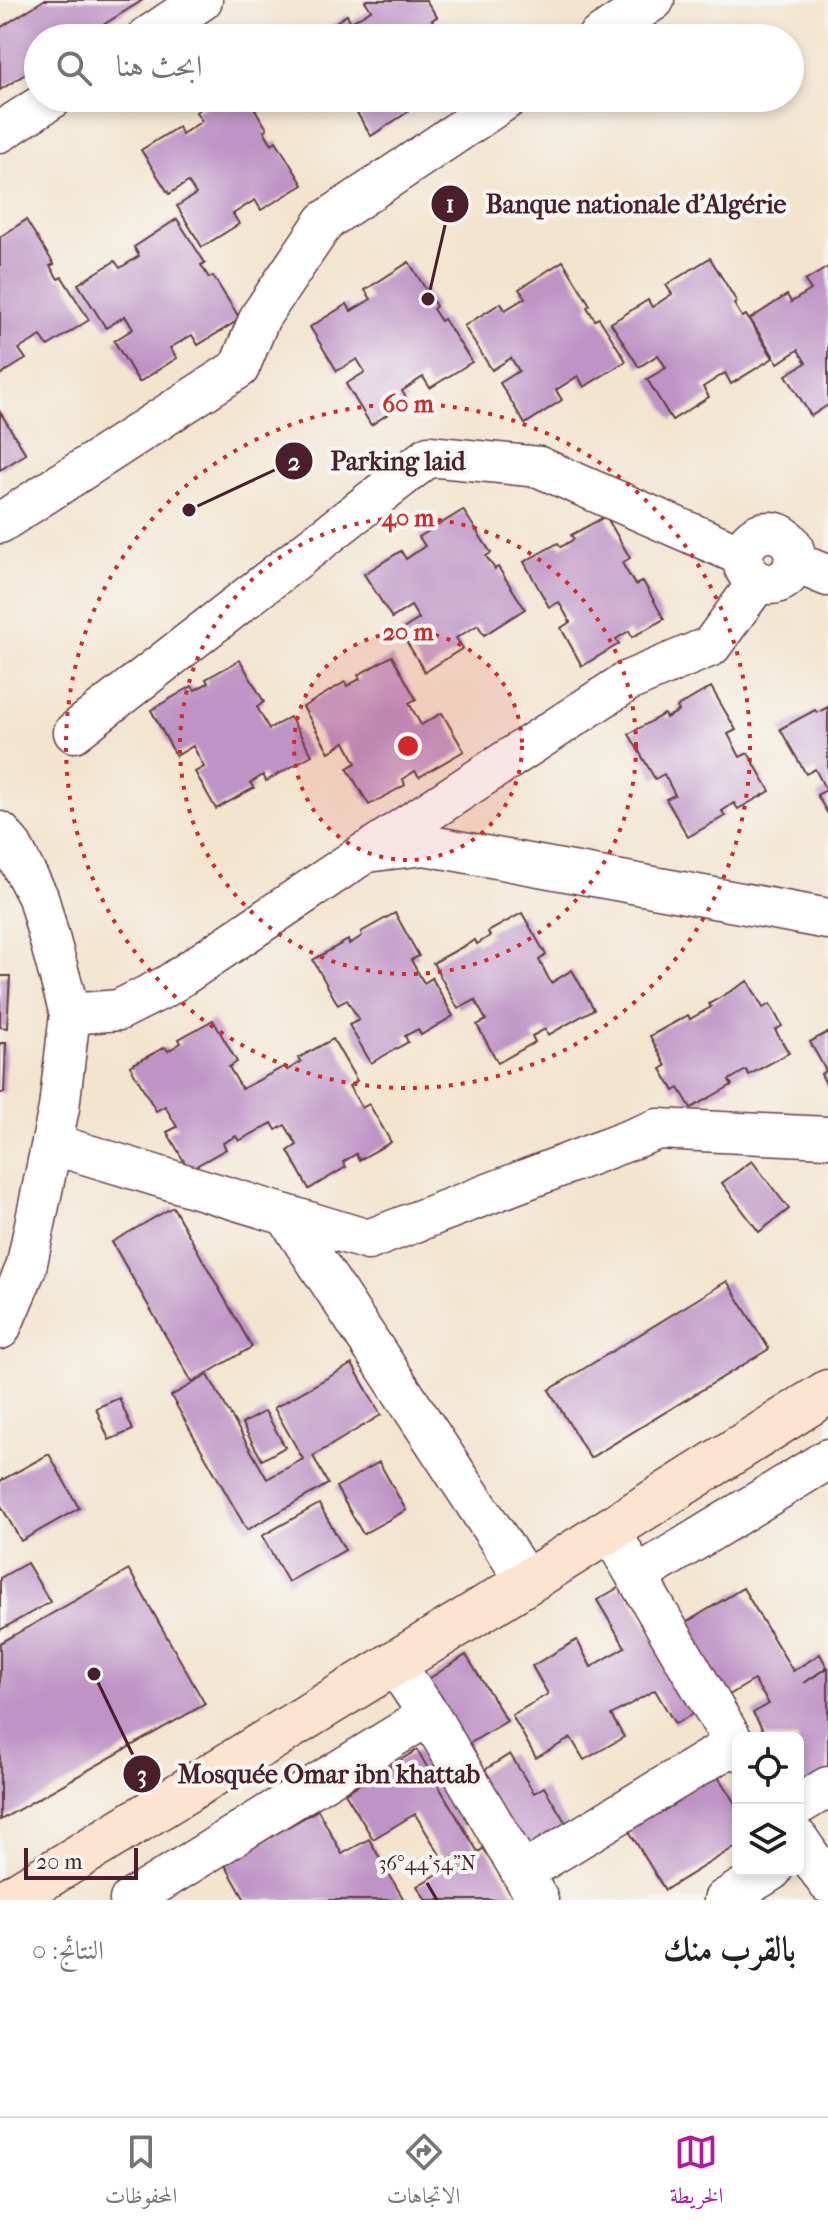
<!DOCTYPE html>
<html lang="ar">
<head>
<meta charset="utf-8">
<style>
  body { margin:0; font-family:"IM FELL French Canon",Amiri,serif; background:#f6f6f6; color:#202124; direction:rtl }
  .controls { position:absolute; right:24px; bottom:24px; display:grid; overflow:hidden; border-radius:12px; box-shadow:0 4px 12px #0003 }
  .controls button { width:72px; height:72px; display:grid; place-items:center; padding:0; border:0; border-bottom:2px solid #e0e0e0; background:#fff; color:#202124; font:40px sans-serif }
  .scale { position:absolute; left:24px; bottom:20px; width:114px; box-sizing:border-box; padding-left:8px; border:4px solid #4a1f2b; border-top:0; font-size:22px; line-height:28px; white-space:nowrap; color:#4a1f2b; -webkit-text-stroke:6px #f6f6f2; paint-order:stroke }
  .list { margin:0; padding:0; list-style:none }
  h2 { display:flex; justify-content:space-between; align-items:center; height:104px; margin:0; padding:0 32px; font-size:34px }
  h2 small { font-size:26px; font-weight:400; color:#757577 }
  .icon { flex:none; width:44px; height:44px; fill:none; stroke:currentColor; stroke-width:2; stroke-linecap:round; stroke-linejoin:round }
  .map { position:relative; flex:none; width:828px; height:1900px; overflow:hidden; direction:ltr }
  .search { position:absolute; background:#fff; box-shadow:0 4px 12px #0003; left:24px; right:24px; top:24px; height:88px; display:flex; align-items:center; gap:20px; box-sizing:border-box; padding:0 28px; border-radius:44px; color:#757577; font-size:30px }
  .sheet { height:216px; background:#fff }
  nav { display:flex; justify-content:space-around; align-items:center; box-sizing:border-box; height:112px; border-top:2px solid #e0e0e0; background:#fff; font-size:22px; color:#757577 }
  nav a { display:grid; justify-items:center; gap:4px }
  nav .on { color:#b5179e }
  .map>svg:first-child { display:block }
</style>
</head>
<body>
<div class="map">
<svg width="828" height="1900" viewBox="0 0 828 1900">
  <rect width="100%" height="100%" fill="#f6f6f2"/>
  <filter id="ink" filterUnits="userSpaceOnUse"><feTurbulence type="fractalNoise" baseFrequency=".0125" numOctaves="2"/><feDisplacementMap in="SourceGraphic" scale="16" xChannelSelector="R" yChannelSelector="G"/><feConvolveMatrix kernelMatrix="1 2 1 2 8 2 1 2 1" color-interpolation-filters="sRGB"/></filter>
  <filter id="wash" filterUnits="userSpaceOnUse"><feTurbulence type="fractalNoise" baseFrequency=".006" numOctaves="4" result="noise"/><feDisplacementMap in="SourceGraphic" scale="32" xChannelSelector="R" yChannelSelector="G"/><feGaussianBlur stdDeviation="1.8" result="paint"/><feColorMatrix in="noise" values="0 0 0 0 0 0 0 0 0 0 0 0 0 0 0 0 0 1.4 0 .05"/><feComposite in="paint" operator="in"/></filter>
  <g filter="url(#wash)">
    <rect width="100%" height="100%" fill="#f3e4ce"/>
    <g id="blocks">
      <g fill="#be93c5">
        <polygon points="44,0 143,0 82,38 38,38 38,66 0,90 0,28"/>
        <polygon points="367,0 426,0 437,17 432,20 441,33 444,30 449,38 311,38 347,15 351,22 371,10 365,1"/>
        <polygon points="219,98 248,98 267,129 264,131 272,144 276,141 303,185 261,210 255,200 233,214 239,224 202,247 177,206 196,194 188,182 169,194 141,150 178,127 182,134 202,121 196,112"/>
        <polygon points="348,98 409,98 402,102 408,112 371,136"/>
        <polygon points="177,219 205,263 201,265 209,278 213,276 240,319 198,345 192,335 170,348 177,358 139,382 114,341 133,329 125,316 106,328 78,284 115,261 120,268 139,256 134,247"/>
        <polygon points="26,220 54,264 50,266 58,279 62,277 89,320 48,346 41,336 19,349 26,359 0,375 0,237"/>
        <polygon points="710,258 737,302 734,304 742,317 746,315 773,358 731,384 725,373 703,387 709,397 672,420 647,379 666,368 658,355 639,367 611,323 648,300 652,307 672,294 666,285"/>
        <polygon points="563,261 590,305 587,307 595,320 599,318 626,361 584,387 578,376 556,390 562,400 525,424 500,383 519,371 511,358 492,370 464,326 501,303 505,310 525,298 519,289"/>
        <polygon points="409,262 436,306 433,309 441,321 444,319 472,362 430,388 423,377 402,391 408,401 371,425 346,384 365,372 357,359 337,371 310,327 347,304 351,311 371,299 365,290"/>
        <polygon points="828,267 828,405 811,416 786,375 806,363 798,350 778,363 750,319 787,295 791,302 811,290 805,281"/>
        <polygon points="0,412 26,454 0,470"/>
        <polygon points="463,510 491,553 486,556 495,569 498,567 525,609 484,635 478,625 456,638 463,648 425,672 400,631 419,619 411,606 392,618 364,574 401,551 406,559 425,546 419,537"/>
        <polygon points="606,516 630,558 622,563 635,585 643,581 664,619 632,637 629,631 616,639 619,644 582,666 561,628 570,622 559,602 549,607 524,562 558,543 561,547 574,539 571,535"/>
        <polygon points="392,656 416,699 409,703 421,725 442,713 464,751 419,777 415,771 403,779 405,785 369,805 347,768 356,763 345,742 329,752 303,707 345,682 347,686 360,679 358,675"/>
        <polygon points="240,660 264,702 257,707 269,729 290,717 312,755 266,781 263,775 250,783 254,788 216,809 195,772 204,767 193,746 176,756 151,710 192,686 195,690 208,683 206,679"/>
        <polygon points="711,687 736,730 728,734 740,757 748,753 770,791 738,809 734,803 722,811 725,816 688,837 666,799 675,795 664,774 655,779 629,734 664,714 666,718 679,711 677,707"/>
        <polygon points="828,707 828,814 817,795 826,790 815,769 806,774 780,729 815,710 817,713"/>
        <polygon points="395,913 419,956 411,960 424,983 432,978 453,1016 421,1035 418,1029 405,1036 408,1042 371,1063 349,1025 359,1020 347,1000 338,1005 313,960 348,940 349,944 362,936 361,932"/>
        <polygon points="522,913 546,955 539,960 551,983 572,970 594,1009 548,1035 545,1029 532,1036 535,1042 498,1063 477,1025 486,1020 475,1000 458,1009 433,963 475,940 477,944 490,936 488,932"/>
        <polygon points="0,976 10,976 7,1028 0,1027"/>
        <polygon points="748,981 763,1008 770,1004 782,1026 775,1030 789,1053 749,1075 746,1070 729,1080 732,1085 691,1108 679,1088 674,1091 661,1069 666,1066 650,1036 688,1015 690,1019 711,1007 709,1004"/>
        <polygon points="213,1020 237,1062 229,1067 242,1089 285,1066 287,1070 301,1062 298,1058 333,1039 357,1081 349,1086 362,1108 369,1104 391,1142 359,1160 356,1154 343,1162 346,1167 309,1189 288,1151 297,1145 285,1125 276,1130 272,1123 239,1141 236,1136 223,1143 226,1149 189,1170 167,1132 177,1127 165,1106 156,1111 130,1066 165,1047 168,1051 181,1043 179,1039"/>
        <polygon points="828,1032 828,1088 821,1074 826,1071 810,1042"/>
        <polygon points="0,1043 6,1043 4,1093 0,1093"/>
        <polygon points="752,1161 789,1209 759,1232 722,1183"/>
        <polygon points="173,1207 252,1347 192,1382 112,1242"/>
        <polygon points="727,1281 769,1349 590,1458 549,1390"/>
        <polygon points="352,1364 381,1415 313,1456 328,1484 247,1530 171,1396 208,1375 267,1479 303,1459 274,1408"/>
        <polygon points="119,1398 133,1430 109,1440 96,1408"/>
        <polygon points="265,1411 285,1447 262,1460 242,1424"/>
        <polygon points="49,1454 79,1508 21,1541 0,1504 0,1481"/>
        <polygon points="379,1462 406,1510 363,1534 336,1487"/>
        <polygon points="319,1504 345,1550 288,1582 262,1536"/>
        <polygon points="27,1563 50,1602 0,1630 0,1578"/>
        <polygon points="129,1570 205,1704 0,1820 0,1643"/>
        <polygon points="623,1585 696,1712 675,1724 655,1690 611,1715 624,1737 584,1760 571,1738 536,1758 512,1715 548,1694 532,1666 577,1640 591,1667 625,1647 597,1600"/>
        <polygon points="743,1588 793,1671 820,1654 827,1667 804,1683 828,1668 828,1780 798,1788 798,1738 768,1738 753,1713 769,1704 754,1680 726,1697 682,1625"/>
        <polygon points="466,1655 507,1721 467,1745 427,1680"/>
        <polygon points="417,1750 478,1852 486,1847 518,1900 426,1900 417,1886 448,1868 415,1814 373,1839 345,1793"/>
        <polygon points="510,1754 534,1793 544,1787 570,1830 525,1858 475,1776"/>
        <polygon points="715,1772 738,1808 738,1845 665,1890 626,1826"/>
        <polygon points="318,1810 342,1854 369,1839 404,1900 245,1900 224,1863"/>
      </g>
    </g>
  </g>
  <g filter="url(#ink)">
    <use href="#blocks" fill-opacity="0" stroke="#633d43" stroke-width="2"/>
    <g fill="none" stroke-linecap="round" stroke-linejoin="round">
      <g stroke="#633d43" stroke-width="43">
        <g id="street">
          <polyline points="146,38 202,0"/>
          <polyline points="597,38 654,0"/>
          <polyline points="0,132 53,98"/>
          <polyline points="0,523 239,368 260,317 325,221 508,98"/>
          <circle cx="769" cy="558" r="26"/>
          <polyline points="794,562 828,576"/>
          <polyline points="74,732 429,456 539,467 743,556"/>
          <polyline points="0,832 11,845 38,897 70,1014 59,1108 26,1268 0,1329"/>
          <polyline points="376,846 628,681 711,646 758,582"/>
          <polyline points="70,1014 119,1010 167,986 366,852 425,845 828,919"/>
          <polyline points="52,1144 368,1240 658,1129 828,1137"/>
          <polyline points="286,1215 527,1582"/>
          <polyline points="610,1531 738,1750"/>
          <polyline points="637,1576 828,1459"/>
          <polyline points="395,1664 429,1715 538,1900"/>
          <polyline points="798,1805 828,1787"/>
          <polyline points="798,1839 828,1883"/>
          <polyline points="522,1873 734,1744"/>
          <polyline points="130,1900 429,1715"/>
          <polyline points="724,1900 772,1870"/>
        </g>
      </g>
      <g stroke="#633d43" stroke-width="47">
        <polyline id="secondary" points="8,1900 527,1582 828,1392"/>
      </g>
      <use href="#street" stroke="#fff" stroke-width="40"/>
      <use href="#secondary" stroke="#fde4d1" stroke-width="44"/>
    </g>
  </g>
  <path fill="none" stroke="#4a1f2b" stroke-width="3" d="M 427,1883 L 437,1900"/>
  <circle cx="408" cy="746" r="114" fill="#d62828" fill-opacity=".12"/>
  <g fill="none" stroke="#d62828" stroke-width="4" stroke-dasharray="4 8">
    <circle cx="408" cy="746" r="114"/>
    <circle cx="408" cy="746" r="228"/>
    <circle cx="408" cy="746" r="342"/>
  </g>
  <g font-size="20" text-anchor="middle" fill="#4a1f2b" stroke="#f6f6f2" stroke-width="8" stroke-linejoin="round" paint-order="stroke">
    <text x="427" y="1870">36°44'54"N</text>
  </g>
  <circle cx="408" cy="746" r="12" fill="#d62828" stroke="#f6f6f2" stroke-width="4"/>
  <g font-size="24" text-anchor="middle" font-weight="bold" fill="#d62828" stroke="#f6f6f2" stroke-width="8" stroke-linejoin="round" paint-order="stroke">
    <text x="408" y="412">60 m</text>
    <text x="408" y="526">40 m</text>
    <text x="408" y="640">20 m</text>
  </g>
  <path fill="none" stroke="#4a1f2b" stroke-width="3" d="M428 299L450 204M189 510L294 461M94 1674L142 1774"/>
  <g fill="#4a1f2b" stroke="#f6f6f2" stroke-width="3">
    <circle cx="428" cy="299" r="8"/>
    <circle cx="189" cy="510" r="8"/>
    <circle cx="94" cy="1674" r="8"/>
    <circle cx="450" cy="204" r="20"/>
    <circle cx="294" cy="461" r="20"/>
    <circle cx="142" cy="1774" r="20"/>
  </g>
  <g font-size="24" text-anchor="middle" font-weight="bold" fill="#fff">
    <text x="450" y="212">1</text>
    <text x="294" y="470">2</text>
    <text x="142" y="1783">3</text>
  </g>
  <g font-size="26" text-anchor="middle" font-weight="bold" fill="#4a1f2b" stroke="#f6f6f2" stroke-width="8" stroke-linejoin="round" paint-order="stroke">
    <text x="636" y="213">Banque nationale d'Algérie</text>
    <text x="398" y="470">Parking laid</text>
    <text x="329" y="1783">Mosquée Omar ibn khattab</text>
  </g>
</svg>
<div class="controls">
<button><svg class="icon" aria-label="locate" viewBox="0 0 24 24"><circle cx="12" cy="12" r="6"/><path d="M12 2v4M12 18v4M2 12h4M18 12h4"/></svg></button>
<button><svg class="icon" aria-label="layers" viewBox="0 0 24 24"><path d="M12 4l9 5-9 5-9-5zM3 14l9 5 9-5"/></svg></button>
</div>
<div class="scale">20 m</div>
<div class="search"><svg class="icon" aria-label="search" viewBox="0 0 24 24"><circle cx="10" cy="10" r="6"/><path d="M15 15l6 6"/></svg>ابحث هنا</div>
</div>
<section class="sheet">
<h2>بالقرب منك<small>النتائج: 0</small></h2>
<ul class="list">
</ul>
</section>
<nav>
<a class="on"><svg class="icon" aria-label="map" viewBox="0 0 24 24"><path d="M3 6l6-2 6 2 6-2v14l-6 2-6-2-6 2zM9 4v14M15 6v14"/></svg>الخريطة</a>
<a><svg class="icon" aria-label="directions" viewBox="0 0 24 24"><path d="M12 3l9 9-9 9-9-9zM9 14v-3h6M13 9l2 2-2 2"/></svg>الاتجاهات</a>
<a><svg class="icon" aria-label="saved" viewBox="0 0 24 24"><path d="M7 4h10v16l-5-4-5 4z"/></svg>المحفوظات</a>
</nav>
</body>
</html>
